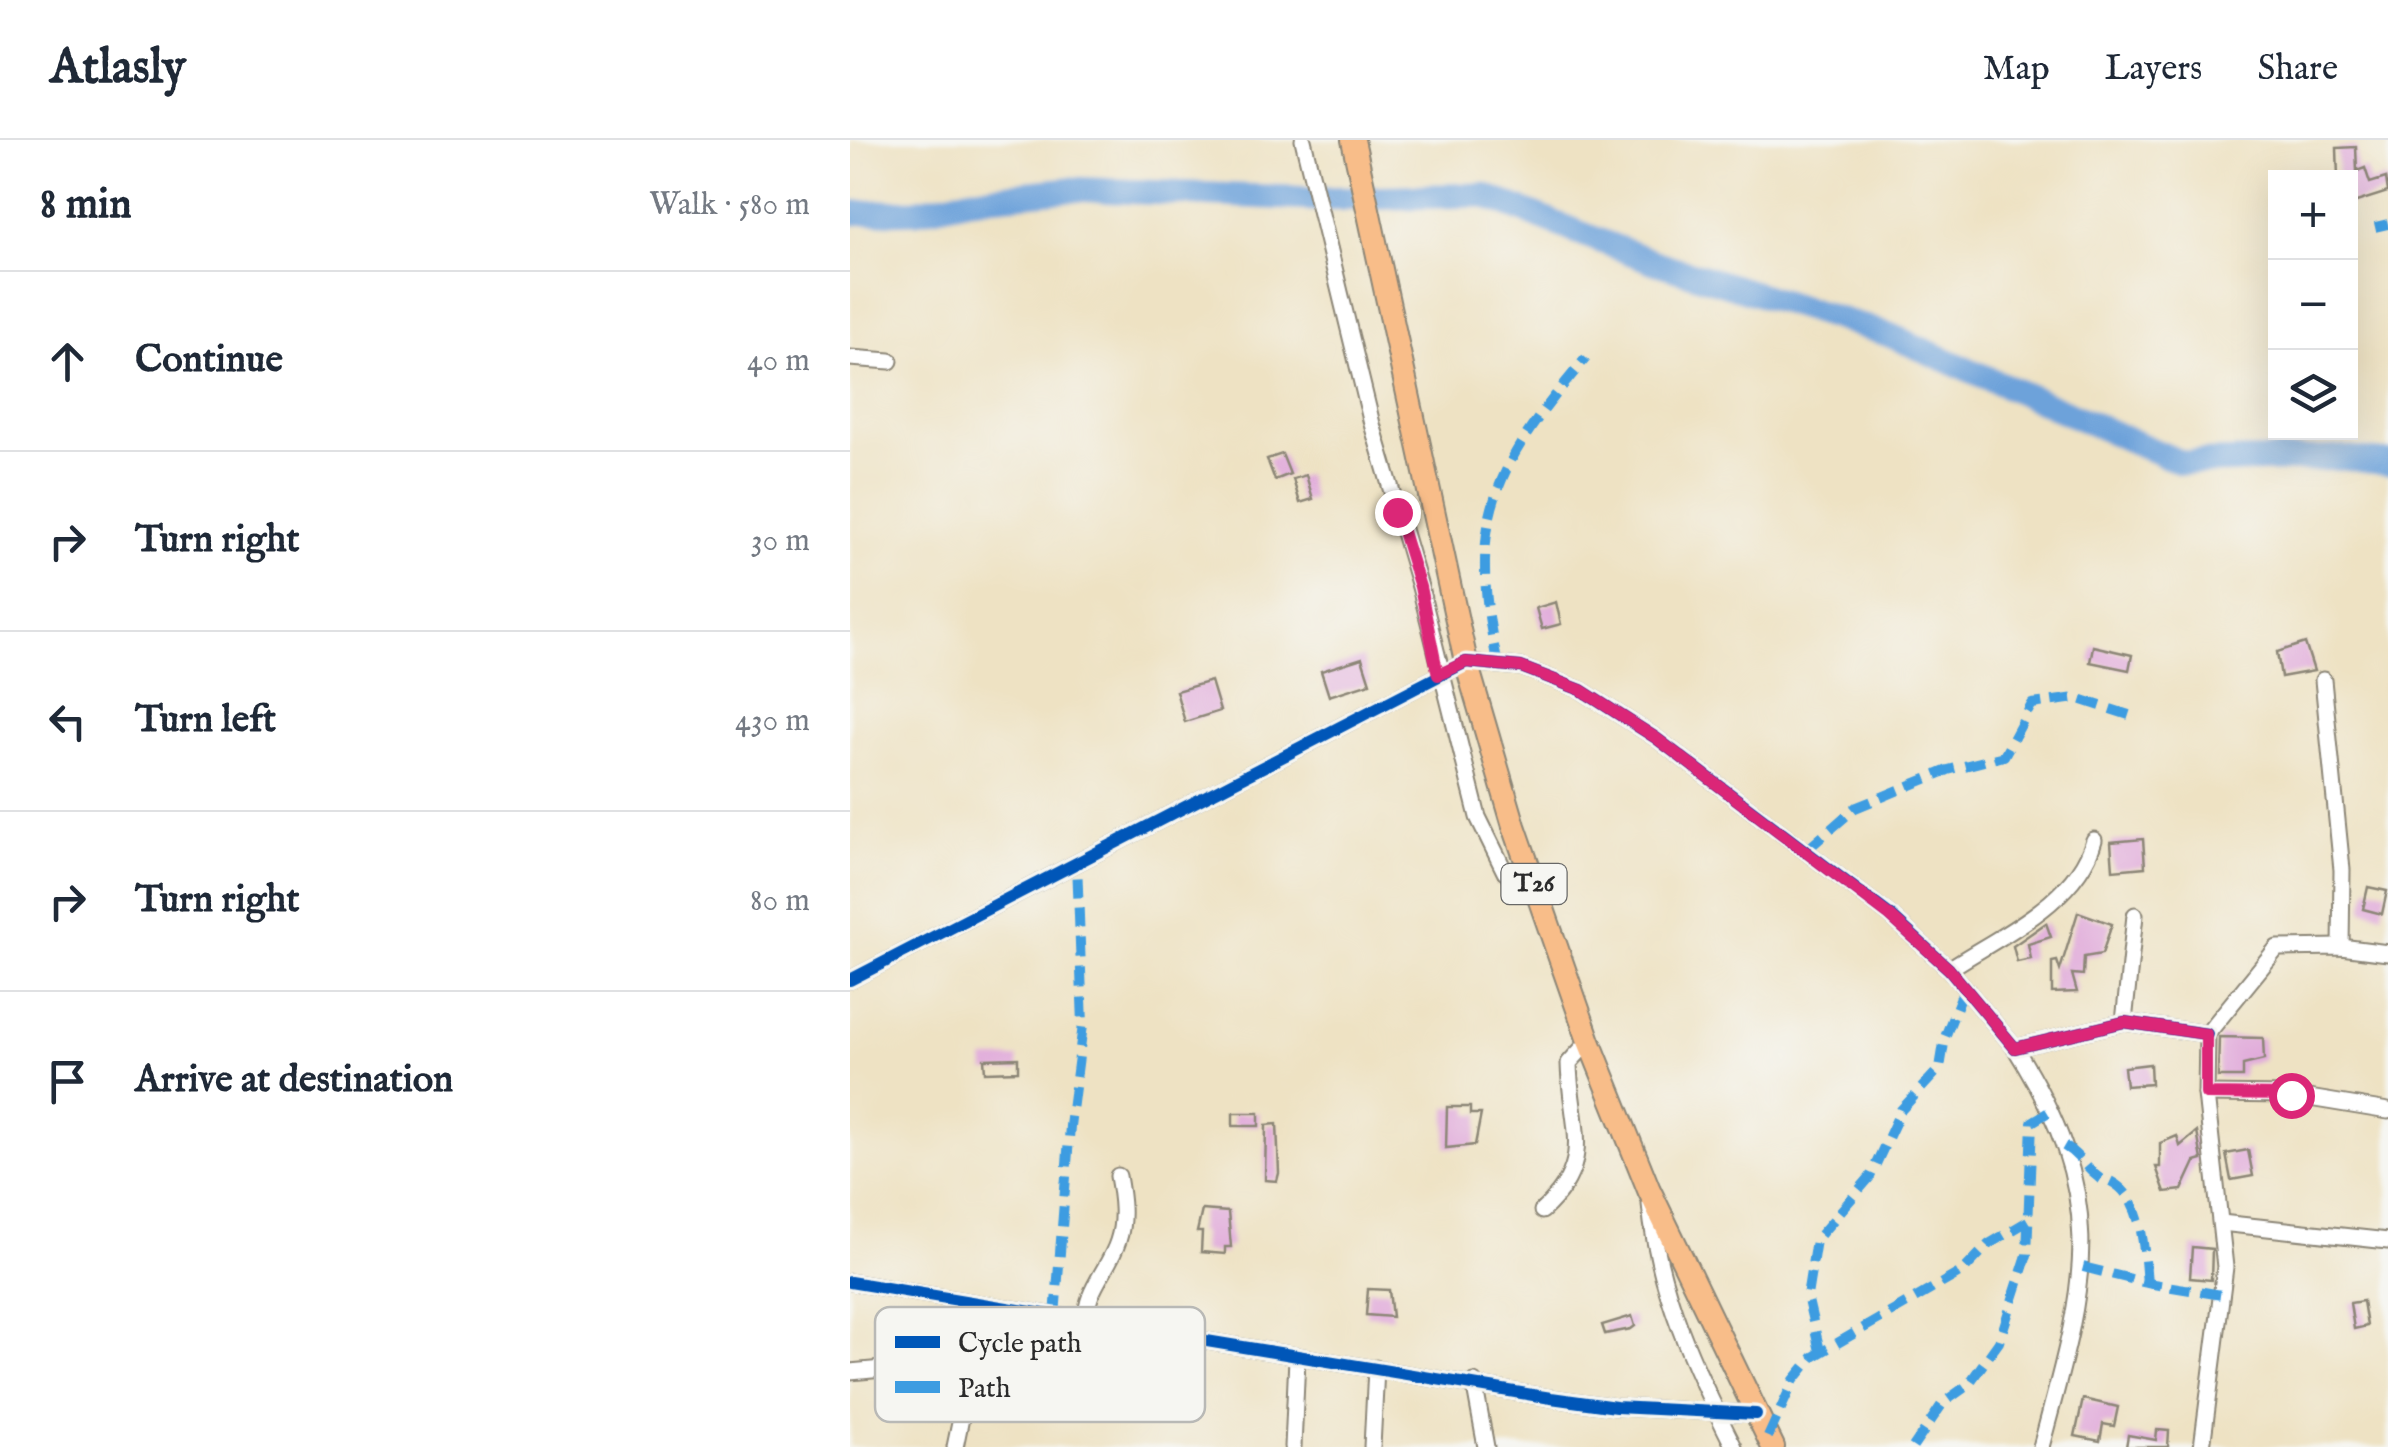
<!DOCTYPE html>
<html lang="en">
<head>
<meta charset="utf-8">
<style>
  body { margin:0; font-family:"IM FELL English",serif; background:#f2f2f3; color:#1f2937 }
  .controls { position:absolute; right:30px; top:30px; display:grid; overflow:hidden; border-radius:0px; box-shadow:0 10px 40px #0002 }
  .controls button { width:90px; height:90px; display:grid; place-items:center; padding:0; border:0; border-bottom:2px solid #e0e1e3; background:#fff; color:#1f2937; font:50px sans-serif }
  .stop { position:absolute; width:30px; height:30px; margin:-22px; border:8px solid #db2777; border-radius:50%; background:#fff }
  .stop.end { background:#db2777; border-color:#fff; box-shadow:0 2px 10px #0008 }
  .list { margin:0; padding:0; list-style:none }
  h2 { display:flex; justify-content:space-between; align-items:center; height:130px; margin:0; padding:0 40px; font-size:42px }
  h2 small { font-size:32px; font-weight:400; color:#747a83 }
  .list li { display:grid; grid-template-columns:65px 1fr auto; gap:30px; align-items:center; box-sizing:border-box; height:180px; padding:0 40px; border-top:2px solid #e0e1e3 }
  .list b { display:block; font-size:38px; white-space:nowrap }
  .list em { font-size:32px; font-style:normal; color:#747a83 }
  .icon { flex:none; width:55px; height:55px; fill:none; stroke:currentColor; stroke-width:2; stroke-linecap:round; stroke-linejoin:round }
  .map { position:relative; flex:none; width:1538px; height:1307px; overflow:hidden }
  header { display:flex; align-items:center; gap:60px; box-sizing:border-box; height:140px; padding:0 50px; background:#fff; border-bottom:2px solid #e0e1e3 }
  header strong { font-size:48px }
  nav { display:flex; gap:55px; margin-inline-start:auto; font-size:35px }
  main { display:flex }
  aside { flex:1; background:#fff }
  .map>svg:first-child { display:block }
</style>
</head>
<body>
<header>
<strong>Atlasly</strong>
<nav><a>Map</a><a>Layers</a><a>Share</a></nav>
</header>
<main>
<aside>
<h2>8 min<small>Walk · 580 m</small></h2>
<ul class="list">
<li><svg class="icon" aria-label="ahead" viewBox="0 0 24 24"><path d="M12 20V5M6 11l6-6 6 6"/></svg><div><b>Continue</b></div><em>40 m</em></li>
<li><svg class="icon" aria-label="right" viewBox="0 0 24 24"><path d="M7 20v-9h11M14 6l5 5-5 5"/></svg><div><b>Turn right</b></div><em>30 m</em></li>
<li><svg class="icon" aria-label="left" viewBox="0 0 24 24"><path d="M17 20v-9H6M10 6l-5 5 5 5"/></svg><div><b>Turn left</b></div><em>430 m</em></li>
<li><svg class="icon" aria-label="right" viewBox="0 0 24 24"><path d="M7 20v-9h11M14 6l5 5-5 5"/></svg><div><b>Turn right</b></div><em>80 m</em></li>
<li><svg class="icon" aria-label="arrive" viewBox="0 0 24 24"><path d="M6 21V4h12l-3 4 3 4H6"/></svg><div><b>Arrive at destination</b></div></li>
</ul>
</aside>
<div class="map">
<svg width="1538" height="1307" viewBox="0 0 1538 1307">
  <rect width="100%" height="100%" fill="#f6f6f2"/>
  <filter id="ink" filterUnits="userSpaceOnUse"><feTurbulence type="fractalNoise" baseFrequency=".01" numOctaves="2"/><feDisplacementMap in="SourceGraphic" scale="20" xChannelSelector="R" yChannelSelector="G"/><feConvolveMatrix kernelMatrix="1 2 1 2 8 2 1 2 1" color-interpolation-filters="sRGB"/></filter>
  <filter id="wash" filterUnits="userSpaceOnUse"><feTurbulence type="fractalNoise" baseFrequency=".0048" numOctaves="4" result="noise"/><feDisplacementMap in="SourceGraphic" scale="40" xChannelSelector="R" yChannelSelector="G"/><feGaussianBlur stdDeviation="2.25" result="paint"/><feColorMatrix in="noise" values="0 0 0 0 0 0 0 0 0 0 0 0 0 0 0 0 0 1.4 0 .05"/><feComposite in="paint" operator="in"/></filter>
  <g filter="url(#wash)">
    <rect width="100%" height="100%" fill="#eee2c3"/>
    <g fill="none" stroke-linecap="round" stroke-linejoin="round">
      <polyline stroke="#6da2da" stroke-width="25" points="0,73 66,71 119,59 220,49 466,59 633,55 804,122 1037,194 1332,323 1493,318 1538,323"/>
    </g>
    <g id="blocks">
      <g fill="#e1acda">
        <polygon points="1506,7 1507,31 1515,28 1520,43 1536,38 1538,52 1500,64 1500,38 1488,38 1487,8"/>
        <polygon points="432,314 440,334 425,340 417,319"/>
        <polygon points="456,335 463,359 450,363 443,339"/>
        <polygon points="706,462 711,484 692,489 686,468"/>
        <polygon points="1455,503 1464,531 1431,537 1427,512"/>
        <polygon points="1243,506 1282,515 1279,530 1240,522"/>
        <polygon points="512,518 520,543 479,556 471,531"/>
        <polygon points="361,541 370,571 335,582 326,551"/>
        <polygon points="1293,699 1295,727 1263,730 1261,702"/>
        <polygon points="1518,747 1537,751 1532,774 1513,769"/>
        <polygon points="1228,772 1262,784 1252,814 1234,817 1233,835 1222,834 1227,852 1202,853 1202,822 1207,821 1210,830"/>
        <polygon points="1196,783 1201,797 1178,804 1181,819 1167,822 1163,806"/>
        <polygon points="1369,897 1413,898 1414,920 1393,925 1393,937 1368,937"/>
        <polygon points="168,918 168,931 135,932 134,919"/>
        <polygon points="1300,924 1301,944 1276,946 1274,927"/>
        <polygon points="597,967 620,967 620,974 631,974 625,1005 596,1008"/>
        <rect x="383" y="973" width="26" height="13"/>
        <polygon points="427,984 429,1033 427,1041 415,1040 416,985"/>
        <polygon points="1347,992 1352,1020 1345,1022 1332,1050 1315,1052 1306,1027 1310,1027 1310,1003 1327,996 1330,1006"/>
        <polygon points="1398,1010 1403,1036 1381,1040 1376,1014"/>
        <polygon points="352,1070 378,1072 381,1107 375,1107 375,1114 351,1112 352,1092 347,1092"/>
        <polygon points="1342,1107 1362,1109 1361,1140 1340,1138"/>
        <polygon points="518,1149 539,1150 542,1177 516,1175"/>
        <polygon points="1513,1161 1517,1186 1504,1189 1500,1163"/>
        <polygon points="782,1176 785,1186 781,1189 755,1194 752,1185"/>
        <polygon points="1233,1259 1268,1267 1264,1286 1253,1284 1250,1301 1225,1296"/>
        <polygon points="1307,1290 1319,1291 1318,1307 1276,1307 1278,1295 1306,1300"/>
      </g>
    </g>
  </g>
  <g filter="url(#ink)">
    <use href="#blocks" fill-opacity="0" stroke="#8c8677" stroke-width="2.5"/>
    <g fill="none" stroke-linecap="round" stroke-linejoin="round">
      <g stroke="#8c8677" stroke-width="19">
        <g id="minor">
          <polyline points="453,0 522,284 570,447 628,677 655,732 688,756"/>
          <polyline points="0,218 40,221"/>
          <polyline points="1473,540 1492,730 1491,807"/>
          <path d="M 1099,829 C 1149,796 1227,762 1244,700"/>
          <polyline points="0,840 616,522 671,527 731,550 806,598 1040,775 1099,829 1165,908 1274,882 1357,894"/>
          <polyline points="1274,882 1285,775"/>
          <path d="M 1165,908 C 1262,1062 1235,1143 1191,1307"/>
          <polyline points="1356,954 1441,955 1538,971"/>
          <path d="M 800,1064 C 807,1149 846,1232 884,1307"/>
          <path d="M 692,1071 C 747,1021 720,987 719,923 L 739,901"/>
          <polyline points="1371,1083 1538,1101"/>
          <polyline points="0,1142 701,1258 766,1267 906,1274"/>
          <path d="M 237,1184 C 232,1153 259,1130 268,1101 C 275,1080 272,1058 268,1036"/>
          <polyline points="0,1232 55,1227 125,1206"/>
          <polyline points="624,1242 636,1307"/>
          <polyline points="105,1307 134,1167"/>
          <polyline points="443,1307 447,1218"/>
          <polyline points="522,1307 526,1228"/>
          <polyline points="1352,1307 1375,1127 1356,954 1357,894 1427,808 1491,807 1538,813"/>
        </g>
      </g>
      <g stroke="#8c8677" stroke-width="26">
        <polyline id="highway" points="503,0 616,522 664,686 739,901 799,1050 923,1307"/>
      </g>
      <use href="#minor" stroke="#fff" stroke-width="15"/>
      <use href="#highway" stroke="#f8bd89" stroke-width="22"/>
      <g stroke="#3d9ce1" stroke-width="10" stroke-dasharray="20 10" stroke-linecap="butt">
        <polyline points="1525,87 1538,84"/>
        <path d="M 648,525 C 616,380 642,329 736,218"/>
        <polyline points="958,709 1005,668 1098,630 1154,616 1182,564 1226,558 1279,575"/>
        <path d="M 1214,1006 C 1230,1015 1234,1027 1248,1037 C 1256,1044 1253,1037 1262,1042 C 1294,1059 1294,1114 1297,1143"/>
        <polyline points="1233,1127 1297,1143 1372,1155"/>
        <polyline points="205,1176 220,986 233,885 227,722"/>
        <polyline points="970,1211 957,1156 966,1100 1020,1037 1051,970 1090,928 1095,897 1114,849"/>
        <polyline points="918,1297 944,1240 963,1217 1113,1131 1139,1104 1178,1081"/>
        <polyline points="1063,1307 1093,1263 1118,1245 1149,1202 1177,1115 1182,982 1202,970"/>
      </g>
      <g stroke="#f6f6f2" stroke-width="19">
        <g id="cycleway">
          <polyline points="0,840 616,522 671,527 731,550 806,598 1040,775 1099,829 1165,908 1274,882 1357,894"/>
          <polyline points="0,1142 701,1258 766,1267 906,1274"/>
        </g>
      </g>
      <use href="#cycleway" stroke="#0057b8" stroke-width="12"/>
    </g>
  </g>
  <g fill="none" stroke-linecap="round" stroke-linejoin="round" filter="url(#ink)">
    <polyline stroke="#db2777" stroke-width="12" points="547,372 570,447 588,535 616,522 671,527 731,550 806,598 1040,776 1099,829 1165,908 1274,882 1356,894 1356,954 1441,955"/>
  </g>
  <g text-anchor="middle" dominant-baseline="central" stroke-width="9" stroke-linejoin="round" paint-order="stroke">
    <rect fill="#f6f6f2" stroke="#686867" stroke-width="2.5" x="651.5" y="724" width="65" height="40" rx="8"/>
    <g font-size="25" font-weight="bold" fill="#2b2b2b">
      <text x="684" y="744">T26</text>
    </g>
  </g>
  <rect x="25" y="1167" width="330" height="115" rx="15" fill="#f6f6f2" stroke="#b9b9b6" stroke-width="2.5"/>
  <rect x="45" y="1196" width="45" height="12" fill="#0057b8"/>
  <rect x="45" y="1241" width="45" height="12" fill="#3d9ce1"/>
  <g font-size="28" fill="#2b2b2b">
    <text x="108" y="1212">Cycle path</text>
    <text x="108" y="1257">Path</text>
  </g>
</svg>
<div class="controls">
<button>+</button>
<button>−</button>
<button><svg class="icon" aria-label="layers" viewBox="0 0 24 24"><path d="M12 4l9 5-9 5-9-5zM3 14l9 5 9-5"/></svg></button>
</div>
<div class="stop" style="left:1441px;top:955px"></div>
<div class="stop end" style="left:547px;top:372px"></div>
</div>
</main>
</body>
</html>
